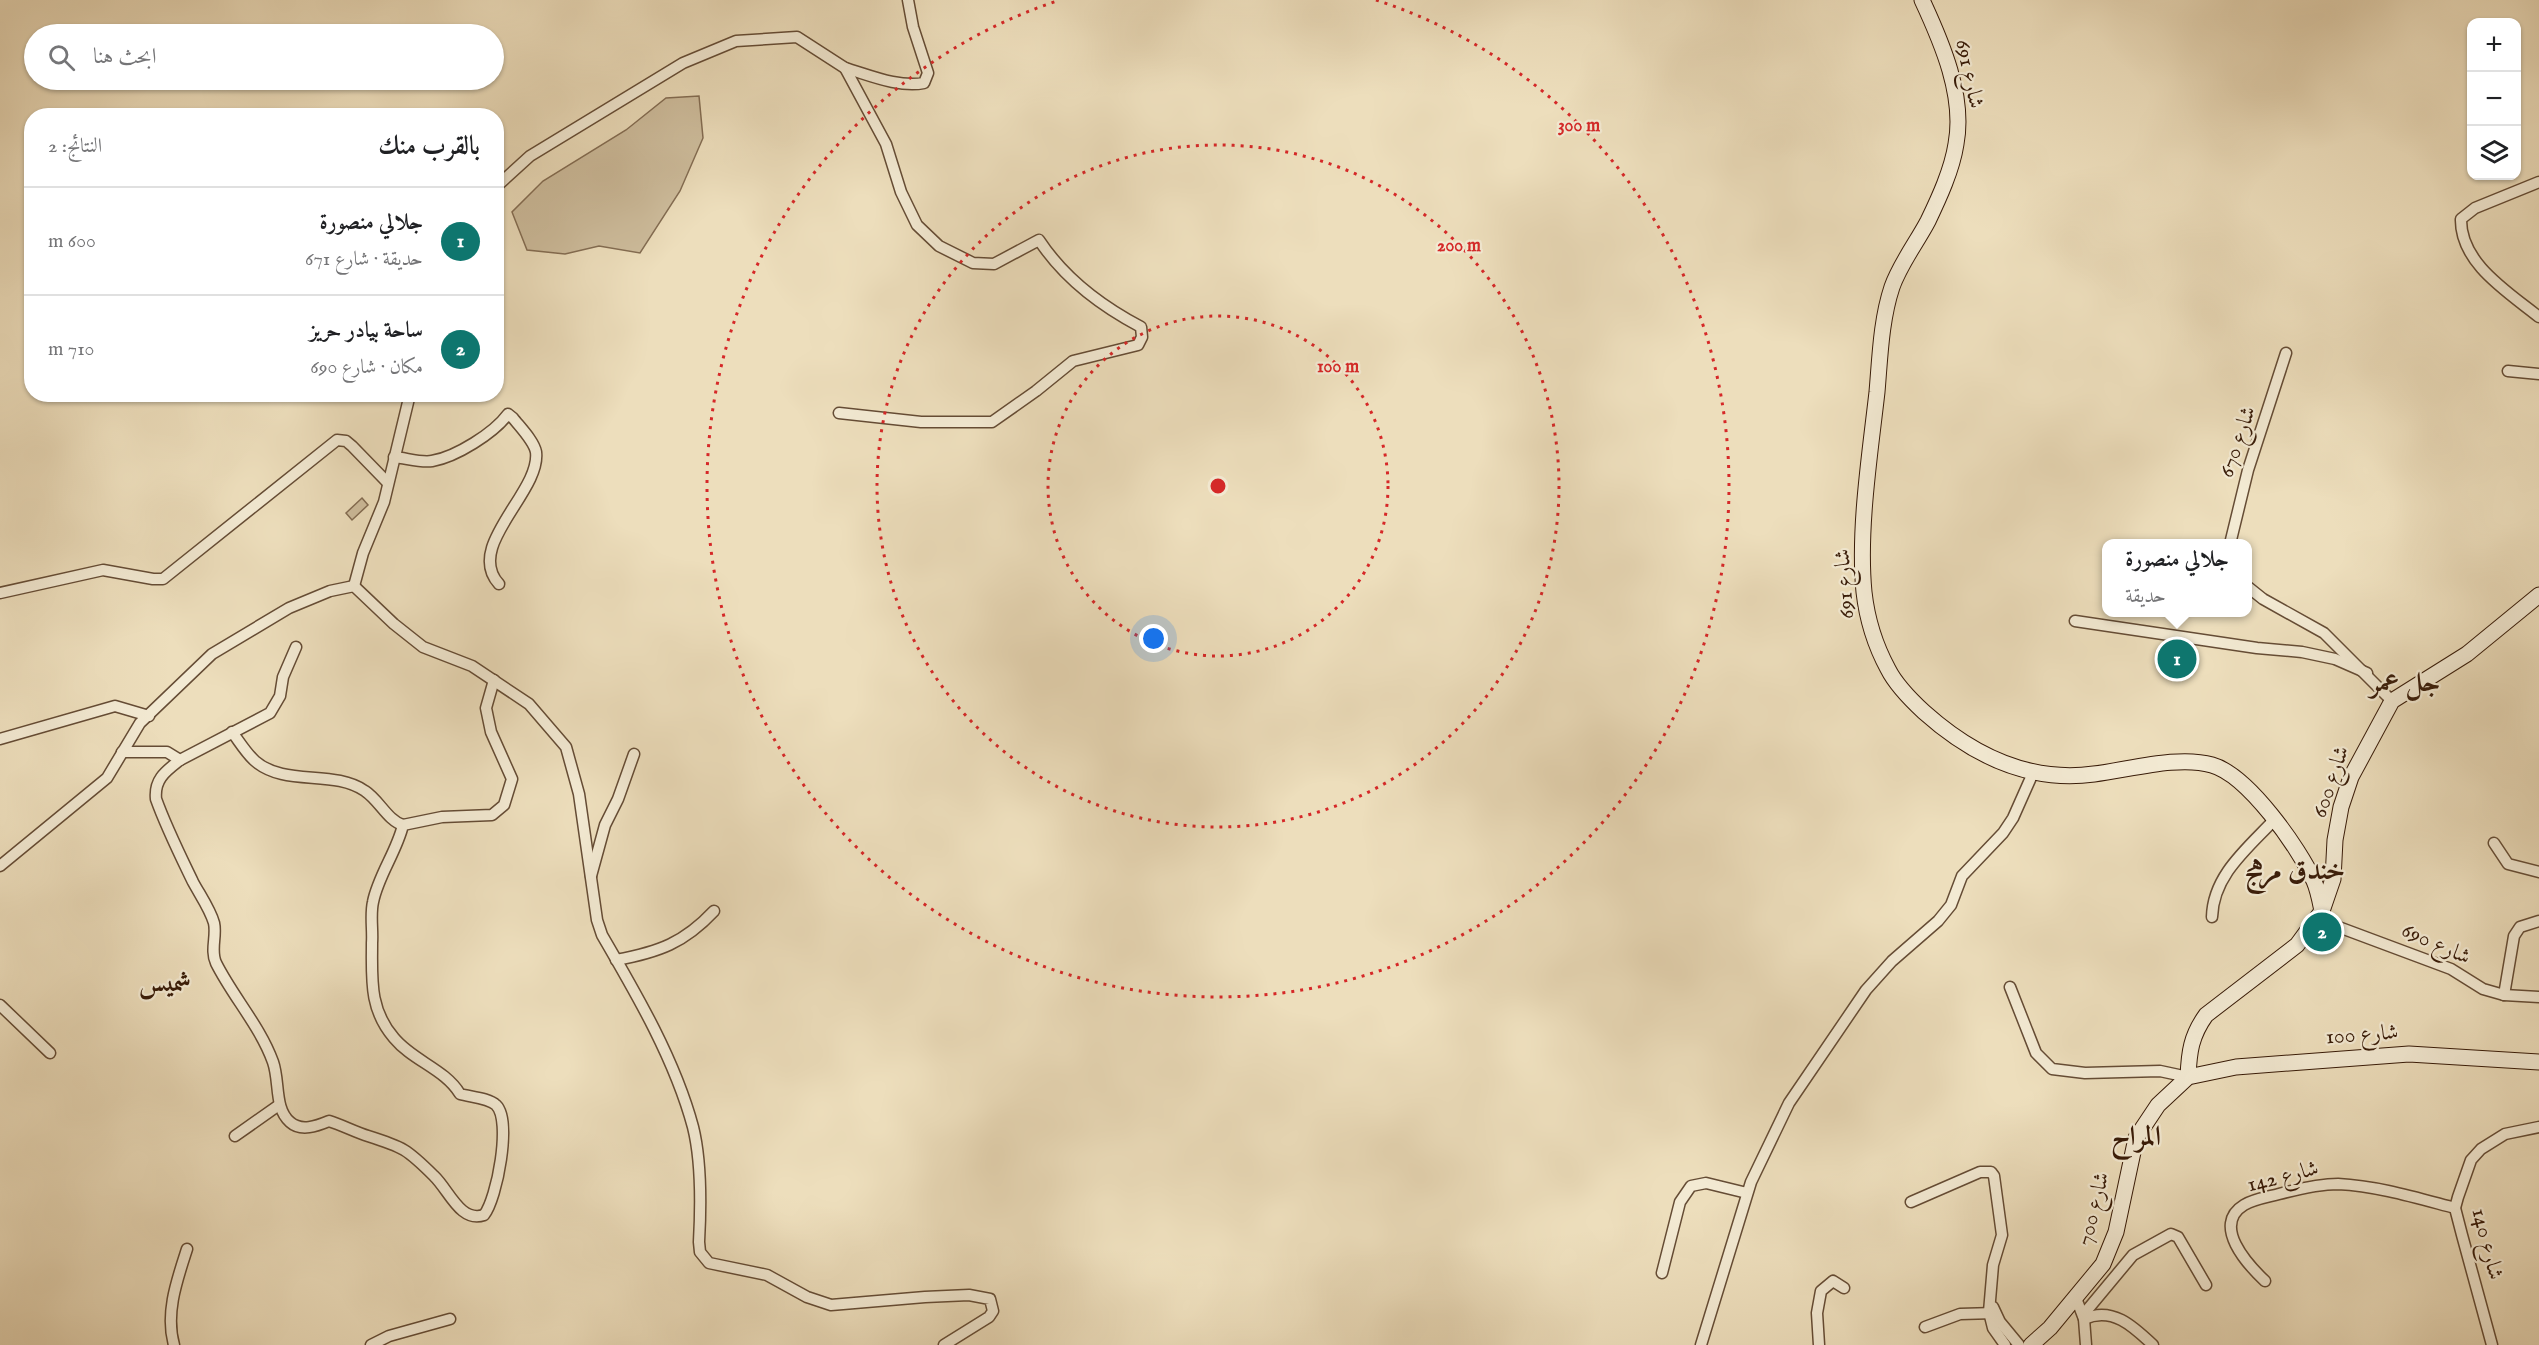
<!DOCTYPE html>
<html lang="ar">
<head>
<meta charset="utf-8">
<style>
  body { margin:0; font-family:"IM FELL English",Amiri,serif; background:#f6f6f6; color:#202124; direction:rtl }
  .controls { position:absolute; right:18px; top:18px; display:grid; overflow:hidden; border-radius:12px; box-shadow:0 2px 4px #0004 }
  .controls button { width:54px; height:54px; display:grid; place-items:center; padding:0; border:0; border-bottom:2px solid #e0e0e0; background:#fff; color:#202124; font:30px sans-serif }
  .you { position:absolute; left:1154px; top:639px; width:21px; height:21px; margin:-15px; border:4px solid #fff; border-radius:50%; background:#1a73e8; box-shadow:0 0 0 9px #1a73e833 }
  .badge { display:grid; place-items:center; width:39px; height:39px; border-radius:50%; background:#0f766e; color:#fff; font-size:20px; font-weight:700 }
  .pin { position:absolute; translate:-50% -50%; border:3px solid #fff; box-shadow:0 2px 6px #0006 }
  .popup { position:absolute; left:2102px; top:539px; width:150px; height:78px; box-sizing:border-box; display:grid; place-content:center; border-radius:12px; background:#fff; filter:drop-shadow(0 2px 4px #0005); font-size:20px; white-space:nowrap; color:#757577 }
  .popup b { font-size:22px; color:#202124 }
  .popup::after { content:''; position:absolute; left:50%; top:100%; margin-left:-12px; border:12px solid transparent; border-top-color:#fff }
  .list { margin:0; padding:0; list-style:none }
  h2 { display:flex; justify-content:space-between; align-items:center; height:78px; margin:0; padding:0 24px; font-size:26px }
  h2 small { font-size:20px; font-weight:400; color:#757577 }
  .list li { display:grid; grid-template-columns:39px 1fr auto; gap:18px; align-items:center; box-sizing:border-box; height:108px; padding:0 24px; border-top:2px solid #e0e0e0 }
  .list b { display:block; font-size:22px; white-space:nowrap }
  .list p { margin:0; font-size:20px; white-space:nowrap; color:#757577 }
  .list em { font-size:20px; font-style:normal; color:#757577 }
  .icon { flex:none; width:33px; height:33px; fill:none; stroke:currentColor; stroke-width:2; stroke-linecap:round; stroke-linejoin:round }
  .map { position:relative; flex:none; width:2539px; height:1345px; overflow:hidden; direction:ltr }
  .search { position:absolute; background:#fff; box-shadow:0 2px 4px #0004; left:24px; top:24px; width:480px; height:66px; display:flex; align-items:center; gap:15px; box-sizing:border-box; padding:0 21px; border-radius:33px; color:#757577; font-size:22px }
  .panel { position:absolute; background:#fff; box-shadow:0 2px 4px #0004; left:24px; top:108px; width:480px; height:294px; border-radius:24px; direction:rtl }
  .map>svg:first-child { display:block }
</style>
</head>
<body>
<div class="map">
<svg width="2539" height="1345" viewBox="0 0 2539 1345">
  <rect width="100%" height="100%" fill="#eddebc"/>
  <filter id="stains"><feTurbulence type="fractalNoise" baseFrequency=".00333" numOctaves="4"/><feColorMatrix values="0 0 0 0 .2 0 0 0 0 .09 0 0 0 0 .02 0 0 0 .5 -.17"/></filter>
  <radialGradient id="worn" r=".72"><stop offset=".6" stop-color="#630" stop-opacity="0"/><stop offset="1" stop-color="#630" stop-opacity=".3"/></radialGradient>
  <g fill="#cebd9d" stroke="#836c52" stroke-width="1.5">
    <polygon points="699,96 703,138 680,191 640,253 599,246 565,254 527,250 512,212 543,181 626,130 666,98"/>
    <polygon points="362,498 368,505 352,520 346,513"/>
  </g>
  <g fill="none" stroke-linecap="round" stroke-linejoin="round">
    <g stroke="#654c35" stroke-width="13">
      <g id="minor">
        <path d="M 845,68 C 869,75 899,88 924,83 L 928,73 L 913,27 L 908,0"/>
        <path d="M 2539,182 L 2475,208 L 2461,219 C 2460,263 2508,292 2539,317"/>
        <path d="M 496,187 L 530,156 L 683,63 L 736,41 L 797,37 L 845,68 L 886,144 L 901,192 L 917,225 L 939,246 L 973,263 L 994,264 L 1039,240 C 1064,278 1101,306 1141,327 L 1142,337 L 1138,345 L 1073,361 L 1036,391 L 992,422 L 921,422 L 839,413"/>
        <polyline points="2508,371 2539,374"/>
        <path d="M 394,457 C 406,458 421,463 432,461 C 456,457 494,433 508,414 L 513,418 C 520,427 534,441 536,452 C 541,492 464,546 499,584"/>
        <polyline points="2230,544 2248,470 2286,353"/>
        <polyline points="354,586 363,553 384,502 410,394"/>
        <polyline points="2248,587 2263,599 2324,633 2392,701"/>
        <polyline points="0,593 103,570 153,579 163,579 337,440 346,441 352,446 387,482"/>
        <polyline points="2075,621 2257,648 2302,652 2335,659 2367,673"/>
        <path d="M 232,732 C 239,741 246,753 255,761 C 285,787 333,769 365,791 C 379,800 388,821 403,825"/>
        <polyline points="0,739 115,706 149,716"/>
        <polyline points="122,752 167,752 180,760 270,713 280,696 283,677 296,647"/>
        <path d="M 180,760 C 166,771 154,779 156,799 C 166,827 180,855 193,882 C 200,895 210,909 214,923 C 217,936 210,950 216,963 C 233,997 260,1026 273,1062 C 280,1082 274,1108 290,1122 C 301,1132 317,1126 329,1121 C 342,1125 355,1132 368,1136 C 403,1147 407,1149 434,1176 C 449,1190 460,1223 484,1215 C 497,1199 512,1120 496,1105 C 489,1098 471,1097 460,1094 C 445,1069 413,1061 394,1038 C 369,1009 372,979 372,943 C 373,930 370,915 373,902 C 378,876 397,851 403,825 L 442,817 L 492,815 L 504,805 L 512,779 L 491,732 L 486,708 L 494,680"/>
        <polyline points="2494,843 2508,864 2539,872"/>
        <path d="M 0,866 L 107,778 L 140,723 L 212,654 L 289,608 L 330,591 L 354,586 L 394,624 L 423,647 L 472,666 L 529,704 L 566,747 L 579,794 L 597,920 L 602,935 C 637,995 675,1060 693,1127 C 702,1163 701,1206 699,1242 L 700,1252 L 709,1263 L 767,1275 L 807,1297 L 831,1305 L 925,1297 L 969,1295 L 990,1299 L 993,1311 L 989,1317 L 944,1345"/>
        <polyline points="591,876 605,825 618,799 634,754"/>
        <path d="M 2212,917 C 2213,875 2248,848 2275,819"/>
        <polyline points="2317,919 2451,969 2483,989 2504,995 2539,997"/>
        <path d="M 616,960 C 659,952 684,943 714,911"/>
        <polyline points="2010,987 2036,1053 2052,1069 2085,1073 2160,1071 2188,1077"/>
        <polyline points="2504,995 2514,936 2520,927 2539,921"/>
        <polyline points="0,1005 50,1053"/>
        <polyline points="235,1136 279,1105"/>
        <polyline points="1911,1202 1980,1172 1991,1172 1994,1176 2002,1235 1993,1265 1989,1312 1993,1328 2005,1345"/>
        <polyline points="1662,1273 1680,1202 1691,1186 1706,1183 1747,1193"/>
        <path d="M 2265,1281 C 2248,1265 2211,1225 2244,1205 C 2254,1199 2268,1197 2279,1194 C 2298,1189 2318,1184 2338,1184 C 2378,1186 2417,1198 2455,1208"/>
        <polyline points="2076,1298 2084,1319 2086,1345"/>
        <polyline points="1993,1307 2000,1322 2019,1345"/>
        <polyline points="2083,1315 2133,1255 2171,1234 2178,1237 2206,1285"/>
        <path d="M 2084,1319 C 2112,1306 2133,1326 2153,1345"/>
        <polyline points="1925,1327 1960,1314 1995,1313"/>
        <path d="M 174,1345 C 165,1313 177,1280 187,1249"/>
        <polyline points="371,1345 389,1336 450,1319"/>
        <polyline points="1701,1345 1751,1182 1789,1103 1866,990 1892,961 1938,921 1951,905 1962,876 2003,833 2013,818 2033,773"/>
        <polyline points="1819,1345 1817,1313 1821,1291 1833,1281 1844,1288"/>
        <polyline points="2492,1345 2462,1235 2455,1208 2458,1197 2471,1160 2481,1149 2505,1134 2539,1127"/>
      </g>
    </g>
    <g stroke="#381b08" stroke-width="17">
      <g id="secondary">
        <path d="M 1922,0 C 1942,43 1965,96 1956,144 C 1952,170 1939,198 1928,221 C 1917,242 1900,264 1892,287 C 1881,320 1880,357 1877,392 C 1870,454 1858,530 1864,592 C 1867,619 1875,645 1888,669 C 1896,685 1911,700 1924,712 C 1972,755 2028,783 2094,774 C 2129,770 2178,755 2212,765 C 2248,775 2299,848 2314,881 C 2318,890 2320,901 2322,911"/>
        <path d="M 2188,1077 C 2189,1052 2191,1036 2206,1015 L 2297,945 L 2322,911 L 2333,879 L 2335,840 L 2341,807 L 2351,777 L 2392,701 L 2467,654 L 2539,595"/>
        <polyline points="2031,1345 2050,1328 2103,1264 2116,1232 2136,1138 2158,1105 2188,1077 2236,1067 2409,1054 2539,1062"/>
      </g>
    </g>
    <use href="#minor" stroke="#f3ead3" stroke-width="10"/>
    <use href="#secondary" stroke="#f3ead3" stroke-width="15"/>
  </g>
  <g fill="none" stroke="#d62828" stroke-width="3" stroke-dasharray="3 6">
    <circle cx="1218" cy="486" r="170"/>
    <circle cx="1218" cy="486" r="341"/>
    <path d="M1376 0A511 511 0 1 1 1060 0"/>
  </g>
  <g text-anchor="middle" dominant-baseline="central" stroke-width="4.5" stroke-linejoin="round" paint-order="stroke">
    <g font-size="22" fill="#381b08" stroke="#f3ead3">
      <text transform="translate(1969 74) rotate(78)">شارع 691</text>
      <text transform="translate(2238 442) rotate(-71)">شارع 670</text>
      <text transform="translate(1845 584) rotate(-94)">شارع 691</text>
      <text transform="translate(2331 782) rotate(-71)">شارع 600</text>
      <text transform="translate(2436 944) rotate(24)">شارع 690</text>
      <text transform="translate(2362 1035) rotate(-4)">شارع 100</text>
      <text transform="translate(2283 1177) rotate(-14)">شارع 142</text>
      <text transform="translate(2094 1209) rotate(-76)">شارع 700</text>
      <text transform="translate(2487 1244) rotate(76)">شارع 140</text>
    </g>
    <g font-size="26" font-weight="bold" fill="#381b08" stroke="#f3ead3">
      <text x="165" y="983">شميس</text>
    </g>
    <g font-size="28" font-weight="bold" fill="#381b08" stroke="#f3ead3">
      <text x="2405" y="683">جل عمر</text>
      <text x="2295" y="871">خندق مرهج</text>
      <text x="2136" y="1137">المراح</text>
    </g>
  </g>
  <circle cx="1218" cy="486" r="9" fill="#d62828" stroke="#f3ead3" stroke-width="3"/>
  <g font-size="18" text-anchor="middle" font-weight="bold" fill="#d62828" stroke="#f3ead3" stroke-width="4.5" stroke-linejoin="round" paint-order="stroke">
    <text x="1579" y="131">300 m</text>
    <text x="1459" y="251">200 m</text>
    <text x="1338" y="372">100 m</text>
  </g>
  <rect width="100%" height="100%" filter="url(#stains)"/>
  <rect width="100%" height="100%" fill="url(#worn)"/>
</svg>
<div class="controls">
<button>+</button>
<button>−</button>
<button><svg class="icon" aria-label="layers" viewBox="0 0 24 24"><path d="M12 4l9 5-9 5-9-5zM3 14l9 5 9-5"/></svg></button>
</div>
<div class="you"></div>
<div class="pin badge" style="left:2177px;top:659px">1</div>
<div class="popup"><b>جلالي منصورة</b>حديقة</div>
<div class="pin badge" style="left:2322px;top:932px">2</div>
<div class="search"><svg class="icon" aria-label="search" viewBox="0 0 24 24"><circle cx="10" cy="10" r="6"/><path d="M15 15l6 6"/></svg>ابحث هنا</div>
<section class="panel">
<h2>بالقرب منك<small>النتائج: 2</small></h2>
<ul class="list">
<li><span class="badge">1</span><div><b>جلالي منصورة</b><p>حديقة · شارع 671</p></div><em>600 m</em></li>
<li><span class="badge">2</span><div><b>ساحة بيادر حريز</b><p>مكان · شارع 690</p></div><em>710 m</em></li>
</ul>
</section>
</div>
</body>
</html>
